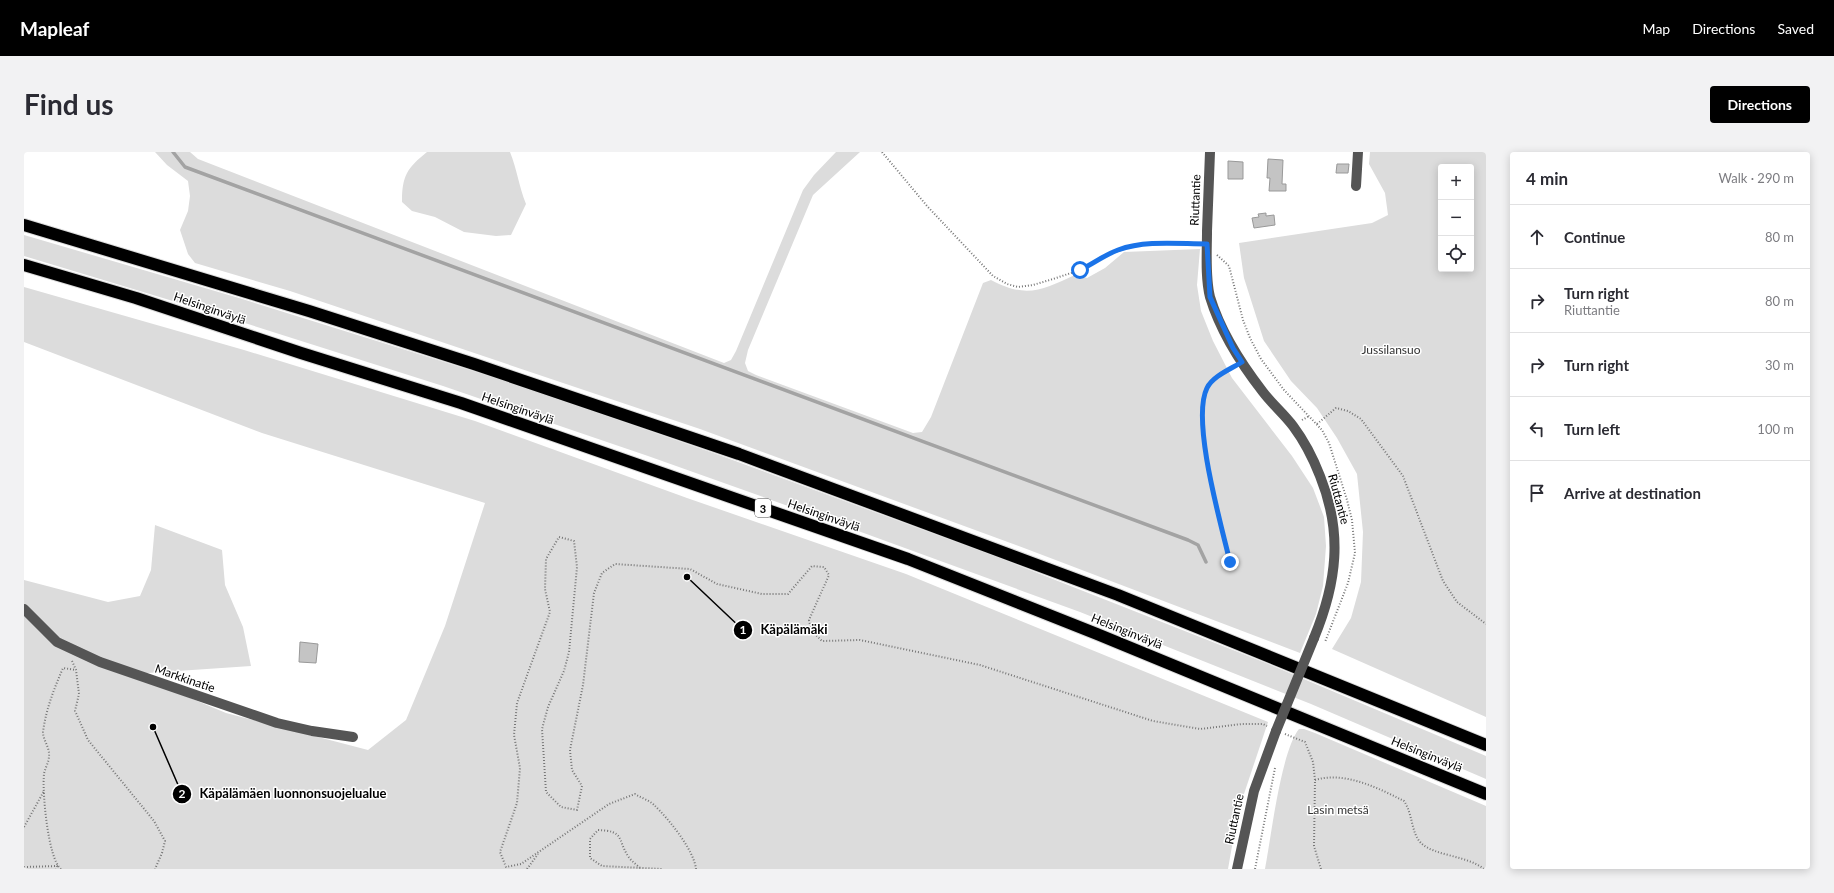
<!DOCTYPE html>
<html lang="en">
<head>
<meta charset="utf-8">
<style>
  body { margin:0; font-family:Lato,sans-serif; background:#f2f2f3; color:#2b2b33 }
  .controls { position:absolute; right:12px; top:12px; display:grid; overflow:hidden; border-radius:4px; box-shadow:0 2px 10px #0003 }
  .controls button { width:36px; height:36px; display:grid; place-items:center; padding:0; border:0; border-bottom:1px solid #e1e1e2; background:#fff; color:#2b2b33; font:20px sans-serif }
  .stop { position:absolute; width:12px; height:12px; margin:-9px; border:3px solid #1a73e8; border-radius:50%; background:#fff }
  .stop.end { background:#1a73e8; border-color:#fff; box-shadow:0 1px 4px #0008 }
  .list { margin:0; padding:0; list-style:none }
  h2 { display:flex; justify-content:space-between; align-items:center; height:52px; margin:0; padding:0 16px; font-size:17px }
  h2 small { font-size:13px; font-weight:400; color:#7c7c81 }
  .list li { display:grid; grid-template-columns:26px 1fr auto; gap:12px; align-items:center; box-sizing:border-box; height:64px; padding:0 16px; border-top:1px solid #e1e1e2 }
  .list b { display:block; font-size:15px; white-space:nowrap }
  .list p { margin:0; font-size:13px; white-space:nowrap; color:#7c7c81 }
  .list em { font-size:13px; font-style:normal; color:#7c7c81 }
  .icon { flex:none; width:22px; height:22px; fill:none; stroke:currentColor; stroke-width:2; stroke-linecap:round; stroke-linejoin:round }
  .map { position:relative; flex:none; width:1462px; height:717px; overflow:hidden; border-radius:4px }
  header { display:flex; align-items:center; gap:24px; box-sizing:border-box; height:56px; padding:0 20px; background:#000; color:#fff }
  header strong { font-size:19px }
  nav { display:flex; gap:22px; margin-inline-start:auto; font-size:14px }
  .intro { display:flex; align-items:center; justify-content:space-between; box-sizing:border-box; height:96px; padding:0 24px }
  h1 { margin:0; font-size:28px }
  .button { padding:10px 18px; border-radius:4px; background:#000; color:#fff; font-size:14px; font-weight:700 }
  main { display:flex; gap:24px; padding:0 24px }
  aside { flex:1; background:#fff; border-radius:4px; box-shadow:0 2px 10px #0003 }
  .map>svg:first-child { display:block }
</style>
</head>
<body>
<header>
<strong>Mapleaf</strong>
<nav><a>Map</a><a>Directions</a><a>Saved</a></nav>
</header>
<div class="intro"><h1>Find us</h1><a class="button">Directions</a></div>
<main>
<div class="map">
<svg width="1462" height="717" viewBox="0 0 1462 717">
  <rect width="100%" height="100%" fill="#fff"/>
  <g fill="#dcdcdc" fill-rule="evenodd">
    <path d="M 131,0 L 166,0 L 174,7 L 700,211 L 707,208 L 712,199 L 779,38 L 790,23 L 812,0 L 836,0 L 789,43 L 724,198 L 721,211 L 724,219 L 732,223 L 889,281 L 898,280 L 907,265 L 959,131 L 967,128 C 1003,147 1018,138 1053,122 L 1063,126 L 1081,116 L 1100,100 L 1176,97 L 1173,133 L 1177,159 L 1189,189 L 1208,226 L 1268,304 L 1289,336 L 1300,365 L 1302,394 L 1299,434 L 1292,462 L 1276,501 L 1000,396 L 676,277 L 266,139 L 171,111 L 164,102 L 156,78 L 164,59 L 166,44 L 164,29 L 143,13 Z"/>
    <path d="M 403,0 L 486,0 C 493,17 495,35 502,52 L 487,83 L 472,84 L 440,80 L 411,65 L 388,59 L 378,50 C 378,24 383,16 403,0 Z"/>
    <path d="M 1346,0 L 1462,0 L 1462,565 L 1308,497 L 1327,466 L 1337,430 L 1339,380 L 1333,322 L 1313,286 L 1293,256 L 1267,229 L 1240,189 L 1220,126 L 1215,91 L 1348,71 L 1364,63 L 1361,41 L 1345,12 ZM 1417,15 L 1447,15 L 1447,117 L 1417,117 Z"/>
    <polygon points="0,83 215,146 478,228 695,303 973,405 1242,511 1462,604 1462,627 1287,552 1056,460 826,376 624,304 419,234 205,166 0,104"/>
    <polygon points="0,135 220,198 451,269 663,346 882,422 1244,570 1214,660 1204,717 0,717 0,428 84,450 116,444 127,418 131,373 198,398 201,433 219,475 227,514 109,522 202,561 344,598 382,568 421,474 461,351 238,281 0,190"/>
    <path d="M 1275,577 L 1280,577 L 1291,581 L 1462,654 L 1462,717 L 1241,717 C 1247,686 1257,599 1275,577 Z"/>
  </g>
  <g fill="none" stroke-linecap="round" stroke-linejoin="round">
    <polyline stroke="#a3a3a3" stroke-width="3.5" points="149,0 161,15 1164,388 1174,393 1182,410"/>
  </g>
  <g fill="#c4c4c4" stroke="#999">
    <polygon points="1244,7 1259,8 1258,32 1262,32 1262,39 1245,39 1246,26 1243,26"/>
    <polygon points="1204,9 1219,10 1219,27 1204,27"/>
    <polygon points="1313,12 1325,12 1324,21 1312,21"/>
    <polygon points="1242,61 1242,64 1250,63 1251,73 1230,76 1228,66 1235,65 1234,62"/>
    <polygon points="276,490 294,492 292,511 275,510"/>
  </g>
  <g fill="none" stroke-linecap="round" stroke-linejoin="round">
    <g stroke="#dbdbdb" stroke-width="14">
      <g id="highway">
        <polyline points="0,73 285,159 450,212 715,302 1094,443 1462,593"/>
        <polyline points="0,113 112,146 277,201 437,251 884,407 1073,482 1462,642"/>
      </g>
    </g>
    <g stroke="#777" stroke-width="2" stroke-dasharray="1 2" stroke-linecap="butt">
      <polyline points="858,0 903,54 969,124 983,132 994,135 1009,133 1029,127 1056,118 1081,104 1107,94 1145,90 1172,92"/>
      <polyline points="1193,103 1205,114 1219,168 1226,186 1237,207 1260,238 1298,278 1305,291 1323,348 1328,368 1331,401 1324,431 1301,490"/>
      <polyline points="1278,268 1285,264"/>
      <polyline points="1293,272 1312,256 1324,259 1337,267 1379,324 1419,429 1433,450 1462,472"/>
      <path d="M 1206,410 C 1197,372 1167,268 1183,236 C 1188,226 1201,220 1210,215"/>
      <polyline points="48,509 52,518 55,542 51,559 64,588 130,669 141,689 138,701 131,717"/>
      <polyline points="1261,582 1281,590 1289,610 1291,628"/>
      <polyline points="0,675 20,639"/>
      <polyline points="0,715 33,714 32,717"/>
      <path d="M 616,716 C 612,712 607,709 604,704 C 593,687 601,679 574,678 L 566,687 L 566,706 L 578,714 L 638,717"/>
      <path d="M 37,717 C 24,707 18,639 20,622 C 21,616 25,610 25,604 C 26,596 19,588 19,580 C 22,557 30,537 39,516 L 52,518"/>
      <polyline points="503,717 514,702"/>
      <path d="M 672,717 C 670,698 644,666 630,653 C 625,648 617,646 611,642 L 585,652 L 497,712 L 482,715 L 476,700 L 493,651 L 496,616 L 490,583 L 493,551 L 526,460 L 521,437 L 522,407 L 535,385 L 550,389 L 553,415 L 545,500 L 540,519 L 524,555 L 518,577 L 522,640 L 537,655 L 553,658 L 558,634 L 548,618 L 546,598 L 559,533 L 570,441 L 578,421 L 591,412 L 666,417 L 693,432 L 738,442 L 764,442 L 788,414 L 800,415 L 805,423 L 785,468 L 787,478 L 798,489 L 836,488 L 956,513 L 1129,569 L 1176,577 L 1218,572 L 1239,572 L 1243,574"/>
      <polyline points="1231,717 1251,616"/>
      <path d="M 1297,717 L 1290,694 L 1291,628 C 1321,619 1354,636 1380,649 C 1389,662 1387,681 1397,691 C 1410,704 1442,703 1460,717"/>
    </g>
    <g stroke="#555" stroke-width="10">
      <path d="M 1186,0 C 1185,26 1184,52 1183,79 C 1183,100 1181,125 1186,145 C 1196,178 1218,213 1239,240 C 1248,252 1260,262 1269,274 C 1281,290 1289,306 1296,324 C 1319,381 1313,430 1290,486"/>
      <polyline points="1332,34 1334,0"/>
      <polyline points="0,457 33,490 76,510 253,571 288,579 329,585"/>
      <polyline points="1213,717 1230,639 1252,579"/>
    </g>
    <use href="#highway" stroke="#000" stroke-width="12"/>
    <polyline stroke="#555" stroke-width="10" points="1252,579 1290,486"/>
  </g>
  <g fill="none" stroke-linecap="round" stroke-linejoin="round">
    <path stroke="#1a73e8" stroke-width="5" d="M 1056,118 C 1069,112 1080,103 1094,98 C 1122,88 1154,92 1183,92 L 1186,145 L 1209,196 L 1218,210 C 1207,217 1189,224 1183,236 C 1167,268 1197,372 1206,410"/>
  </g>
  <g text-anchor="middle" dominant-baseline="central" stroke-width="3" stroke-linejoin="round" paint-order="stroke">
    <rect fill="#fff" stroke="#4c4c4c" stroke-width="1" x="731" y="347" width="16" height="18" rx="3"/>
    <g font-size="11" font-weight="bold" fill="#000">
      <text x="739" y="356">3</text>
    </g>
    <g font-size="12" fill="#000" stroke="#fff">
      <text transform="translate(1171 48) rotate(-88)">Riuttantie</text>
      <text transform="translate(186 156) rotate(19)">Helsinginväylä</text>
      <text transform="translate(494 256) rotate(19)">Helsinginväylä</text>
      <text transform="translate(1315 347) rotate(75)">Riuttantie</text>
      <text transform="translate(800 363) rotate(19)">Helsinginväylä</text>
      <text transform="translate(1103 479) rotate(22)">Helsinginväylä</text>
      <text transform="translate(161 526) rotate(19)">Markkinatie</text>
      <text transform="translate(1403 602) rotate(22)">Helsinginväylä</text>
      <text transform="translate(1210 667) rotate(-78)">Riuttantie</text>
    </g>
    <g font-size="12" fill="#333" stroke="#fff">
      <text x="1367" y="197">Jussilansuo</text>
      <text x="1314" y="657">Lasin metsä</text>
    </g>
  </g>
  <path fill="none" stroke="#000" stroke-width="1.5" d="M663 425L719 478M129 575L158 642"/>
  <g fill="#000" stroke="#fff" stroke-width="1.5">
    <circle cx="663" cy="425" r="4"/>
    <circle cx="129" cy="575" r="4"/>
    <circle cx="719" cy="478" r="10"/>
    <circle cx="158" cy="642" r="10"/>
  </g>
  <g font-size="12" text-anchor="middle" font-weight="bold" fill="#fff">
    <text x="719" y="482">1</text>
    <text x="158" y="646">2</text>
  </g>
  <g font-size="13" text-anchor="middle" font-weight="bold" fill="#000" stroke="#fff" stroke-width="3" stroke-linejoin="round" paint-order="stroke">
    <text x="770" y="482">Käpälämäki</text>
    <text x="269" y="646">Käpälämäen luonnonsuojelualue</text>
  </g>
</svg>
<div class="controls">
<button>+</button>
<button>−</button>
<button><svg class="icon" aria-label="locate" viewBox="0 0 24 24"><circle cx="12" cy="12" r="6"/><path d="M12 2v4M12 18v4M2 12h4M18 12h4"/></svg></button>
</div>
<div class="stop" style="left:1056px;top:118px"></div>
<div class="stop end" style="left:1206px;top:410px"></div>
</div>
<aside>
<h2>4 min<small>Walk · 290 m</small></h2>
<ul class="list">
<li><svg class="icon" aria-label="ahead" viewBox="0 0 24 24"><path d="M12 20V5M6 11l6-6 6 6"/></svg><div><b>Continue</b></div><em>80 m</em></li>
<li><svg class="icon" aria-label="right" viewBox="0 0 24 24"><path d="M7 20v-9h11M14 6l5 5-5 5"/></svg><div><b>Turn right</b><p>Riuttantie</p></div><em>80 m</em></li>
<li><svg class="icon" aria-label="right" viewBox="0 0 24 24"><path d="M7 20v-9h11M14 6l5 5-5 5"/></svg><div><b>Turn right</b></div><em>30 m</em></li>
<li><svg class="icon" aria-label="left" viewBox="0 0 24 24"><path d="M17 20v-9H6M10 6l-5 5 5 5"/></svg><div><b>Turn left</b></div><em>100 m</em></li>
<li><svg class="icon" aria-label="arrive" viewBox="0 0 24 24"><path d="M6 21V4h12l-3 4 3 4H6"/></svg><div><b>Arrive at destination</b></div></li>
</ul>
</aside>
</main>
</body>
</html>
